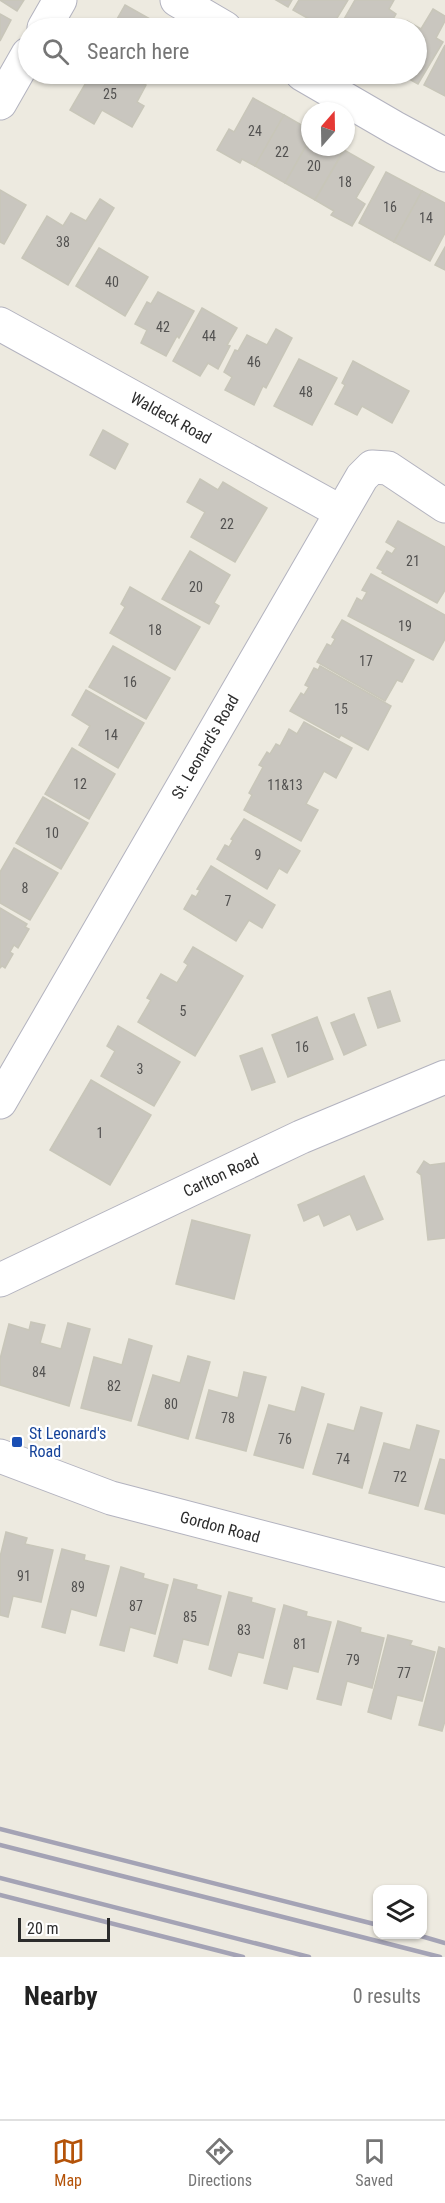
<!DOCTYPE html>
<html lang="en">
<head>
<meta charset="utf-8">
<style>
  body { margin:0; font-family:"Roboto Condensed",sans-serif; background:#f2f2f2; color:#222 }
  .controls { position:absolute; right:18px; bottom:18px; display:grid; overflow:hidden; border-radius:12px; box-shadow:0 2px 4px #0004 }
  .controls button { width:54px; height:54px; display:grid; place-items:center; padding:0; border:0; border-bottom:2px solid #e0e0e0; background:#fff; color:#222; font:30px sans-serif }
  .compass { position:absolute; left:301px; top:102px; width:54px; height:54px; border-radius:50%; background:#fff; box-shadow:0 2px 4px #0004; rotate:20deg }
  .scale { position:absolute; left:18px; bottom:15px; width:92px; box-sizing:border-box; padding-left:6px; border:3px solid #2c2c2c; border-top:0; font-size:16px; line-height:21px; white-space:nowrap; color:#2c2c2c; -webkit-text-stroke:4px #fff; paint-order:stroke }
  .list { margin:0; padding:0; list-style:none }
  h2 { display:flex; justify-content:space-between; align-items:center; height:78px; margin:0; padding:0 24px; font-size:26px }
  h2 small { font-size:20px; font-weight:400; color:#767676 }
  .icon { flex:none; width:33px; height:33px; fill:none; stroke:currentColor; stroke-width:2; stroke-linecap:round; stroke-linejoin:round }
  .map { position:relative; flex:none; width:445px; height:1957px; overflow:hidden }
  .search { position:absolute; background:#fff; box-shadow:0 2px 4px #0004; left:18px; right:18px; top:18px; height:66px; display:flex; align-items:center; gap:15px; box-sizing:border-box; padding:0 21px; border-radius:33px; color:#767676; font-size:22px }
  .sheet { height:162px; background:#fff }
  nav { display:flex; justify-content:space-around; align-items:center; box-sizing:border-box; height:84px; border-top:2px solid #e0e0e0; background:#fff; font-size:16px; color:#767676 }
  nav a { display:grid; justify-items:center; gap:3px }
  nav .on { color:#b45309 }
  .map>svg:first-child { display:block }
</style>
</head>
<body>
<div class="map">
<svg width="445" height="1957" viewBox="0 0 445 1957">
  <rect width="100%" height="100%" fill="#edeae0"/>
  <g fill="#c9c6bf" stroke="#c8c6b9" stroke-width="1.5">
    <polygon points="0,0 24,0 17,11"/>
    <polygon points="276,0 292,0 288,7"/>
    <polygon points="299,0 348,0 331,28 325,28 293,10"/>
    <polygon points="355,0 394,0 389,9 396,14 388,28 339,28"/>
    <polygon points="125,5 166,28 112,28"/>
    <polygon points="433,9 445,16 445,21 436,38 443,42 418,84 400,74 416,74 416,28 402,28 407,21 421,29"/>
    <polygon points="0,14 11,20 0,41"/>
    <polygon points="445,45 445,96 424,85"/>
    <polygon points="91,74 126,74 146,85 137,102 144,106 132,127 102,110 94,124 70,110"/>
    <polygon points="253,98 284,115 255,166 242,159 240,163 217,150 229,129 234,132"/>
    <polygon points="284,115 310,130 310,139 285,183 255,166"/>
    <polygon points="310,139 310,147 340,147 344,150 315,200 285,183"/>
    <polygon points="344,150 374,167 356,198 365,204 352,226 331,215 334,211 315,200"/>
    <polygon points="386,172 422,191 394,242 359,223"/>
    <polygon points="0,190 26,205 4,244 0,242"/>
    <polygon points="422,191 445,203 445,233 430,261 394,242"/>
    <polygon points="100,199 114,208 68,285 22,258 47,216 63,226 71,213 86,221"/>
    <polygon points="445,247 445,270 435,265"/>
    <polygon points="99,248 148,277 125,316 76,286"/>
    <polygon points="158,292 194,311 179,338 177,336 166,356 141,343 147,330 135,324 147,302 151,304"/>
    <polygon points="202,308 237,328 227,345 230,346 218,369 208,363 200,376 173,361"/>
    <polygon points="276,329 292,338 266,388 263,386 254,405 225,390 232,377 224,372 235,350 238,351 247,335 267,345"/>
    <polygon points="299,359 337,378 312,425 274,406"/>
    <polygon points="353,361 409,391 392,423 362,406 357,415 335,404 345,385 342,383"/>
    <polygon points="103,430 128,444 115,469 90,455"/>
    <polygon points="200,479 218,490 223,482 267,508 235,562 191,537 205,512 187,502"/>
    <polygon points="398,521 445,547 445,590 437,603 382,573 383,571 377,568 387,551 392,554 396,548 386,542"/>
    <polygon points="190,551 230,575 214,603 219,606 209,624 162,599"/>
    <polygon points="371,574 445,615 445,639 433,660 348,616 357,598 362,601 367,592 362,590"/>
    <polygon points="130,587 200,627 175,670 110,633 125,607 121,604"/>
    <polygon points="342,620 414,660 402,682 397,680 385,701 317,662 327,644 331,646 335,639 332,637"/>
    <polygon points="113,646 170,678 146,719 89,687"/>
    <polygon points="320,666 391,706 368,750 341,735 339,738 290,711 301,693 304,695 309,687 305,685 314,668 318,670"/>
    <polygon points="86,690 144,723 118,768 79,745 90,726 72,715"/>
    <polygon points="304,722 352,748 336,778 324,771 306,804 318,810 301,841 244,810 252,795 249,793 263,767 259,765 267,752 270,754 276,744 280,746 289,729 297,734"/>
    <polygon points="72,748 115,774 89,819 45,794"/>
    <polygon points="43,797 88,823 61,869 16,843"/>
    <polygon points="244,819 300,851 287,873 279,868 267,889 217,859 225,845 229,847 233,840 231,839"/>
    <polygon points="14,848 58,873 30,920 0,903 0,872"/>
    <polygon points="211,866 275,905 262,928 249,920 236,941 184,909 192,895 196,897 200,890 197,889"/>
    <polygon points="0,908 27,924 25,927 29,929 18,948 14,945 10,952 13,954 5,968 2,966 0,968"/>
    <polygon points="193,947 243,976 195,1056 138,1022 151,1000 147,998 161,974 177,983 188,965 184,962"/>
    <polygon points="390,991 400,1021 378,1028 368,998"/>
    <polygon points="354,1014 366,1045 344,1055 331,1023"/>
    <polygon points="317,1017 333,1059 288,1077 272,1035"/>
    <polygon points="118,1026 180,1062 154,1106 101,1076 115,1051 107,1046"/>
    <polygon points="262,1048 275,1082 252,1090 240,1056"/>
    <polygon points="91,1080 151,1115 110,1185 50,1150"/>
    <polygon points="424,1161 430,1165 445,1163 445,1238 428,1240 421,1175 417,1172"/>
    <polygon points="364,1176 383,1219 357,1230 350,1214 324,1226 319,1214 304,1221 298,1205"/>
    <polygon points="192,1220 250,1235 234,1299 176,1284"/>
    <polygon points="31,1322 45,1325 40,1343 61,1349 68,1323 90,1329 69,1406 0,1385 0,1359 9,1324 29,1330"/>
    <polygon points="129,1339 152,1346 131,1421 81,1408 94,1357 122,1365"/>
    <polygon points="188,1356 210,1362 188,1439 138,1425 153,1375 180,1383"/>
    <polygon points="244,1372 266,1377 246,1451 196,1438 209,1390 238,1398"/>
    <polygon points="302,1387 324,1394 303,1468 254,1455 269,1405 295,1412"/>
    <polygon points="361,1407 382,1413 362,1488 313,1474 328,1424 354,1431"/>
    <polygon points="417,1425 439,1431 418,1506 369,1493 384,1443 410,1450"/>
    <polygon points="440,1459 445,1460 445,1514 425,1509"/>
    <polygon points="6,1532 27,1538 25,1544 53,1550 41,1602 13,1596 8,1617 0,1615 0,1557"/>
    <polygon points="62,1549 85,1555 84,1560 109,1566 96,1616 71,1609 65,1633 42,1627"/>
    <polygon points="121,1567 144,1574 143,1578 168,1585 155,1634 130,1627 124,1651 100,1645"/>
    <polygon points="174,1579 197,1585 196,1589 221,1596 208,1645 183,1639 177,1663 154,1656"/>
    <polygon points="229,1592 252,1598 251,1602 275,1609 263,1658 238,1652 231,1676 209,1669"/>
    <polygon points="284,1605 307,1612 306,1616 331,1622 318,1672 293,1666 287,1689 264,1683"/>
    <polygon points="338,1621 361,1628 360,1632 384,1638 372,1688 347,1681 341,1705 317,1699"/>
    <polygon points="388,1635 412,1641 410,1645 435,1652 422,1701 397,1695 391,1719 368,1712"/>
    <polygon points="439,1647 445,1649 445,1721 442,1731 419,1725"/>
  </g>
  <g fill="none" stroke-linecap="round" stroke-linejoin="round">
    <g stroke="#b3b3bf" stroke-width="35">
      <g id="minor">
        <polyline points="177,0 225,28"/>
        <polyline points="44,28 60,0"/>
        <polyline points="302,74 395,128 445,155"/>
        <polyline points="0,103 28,54"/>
        <polyline points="0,324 341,512"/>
        <polyline points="0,1102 362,477 372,467 388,468 445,506"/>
        <polyline points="0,1280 301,1137 445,1077"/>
        <polyline points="0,1456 111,1498 445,1585"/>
      </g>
    </g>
    <use href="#minor" stroke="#fff" stroke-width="33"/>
    <g stroke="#a4a3b5" stroke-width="4.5">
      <polyline points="0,1829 378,1925"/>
      <polyline points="0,1845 440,1957"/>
      <polyline points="0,1878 309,1957"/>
      <polyline points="0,1895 243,1957"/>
      <polyline points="414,1934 445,1943"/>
    </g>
  </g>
  <rect fill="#1a4fb4" stroke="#fff" stroke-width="2" x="11" y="1436" width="12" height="12" rx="3"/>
  <g text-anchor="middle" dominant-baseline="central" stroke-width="4.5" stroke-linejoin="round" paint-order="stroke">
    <g font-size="14" fill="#535251">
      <text x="110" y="94">25</text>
      <text x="255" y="131">24</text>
      <text x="282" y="152">22</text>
      <text x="314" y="166">20</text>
      <text x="345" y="182">18</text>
      <text x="390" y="207">16</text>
      <text x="426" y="218">14</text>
      <text x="63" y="242">38</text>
      <text x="112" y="282">40</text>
      <text x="163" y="327">42</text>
      <text x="209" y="336">44</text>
      <text x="254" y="362">46</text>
      <text x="306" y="392">48</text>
      <text x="227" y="524">22</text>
      <text x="413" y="561">21</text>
      <text x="196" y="587">20</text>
      <text x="405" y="626">19</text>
      <text x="155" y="630">18</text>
      <text x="366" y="661">17</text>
      <text x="130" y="682">16</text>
      <text x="341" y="709">15</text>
      <text x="111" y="735">14</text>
      <text x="80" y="784">12</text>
      <text x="285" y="785">11&amp;13</text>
      <text x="52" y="833">10</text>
      <text x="258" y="855">9</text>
      <text x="25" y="888">8</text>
      <text x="228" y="901">7</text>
      <text x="183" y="1011">5</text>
      <text x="302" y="1047">16</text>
      <text x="140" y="1069">3</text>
      <text x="100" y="1133">1</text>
      <text x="39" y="1372">84</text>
      <text x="114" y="1386">82</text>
      <text x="171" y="1404">80</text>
      <text x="228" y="1418">78</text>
      <text x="285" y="1439">76</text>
      <text x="343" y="1459">74</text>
      <text x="400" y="1477">72</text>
      <text x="24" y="1576">91</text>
      <text x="78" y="1587">89</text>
      <text x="136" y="1606">87</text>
      <text x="190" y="1617">85</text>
      <text x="244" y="1630">83</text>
      <text x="300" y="1644">81</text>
      <text x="353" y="1660">79</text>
      <text x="404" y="1673">77</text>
    </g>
    <g font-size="16" fill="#2c2c2c" stroke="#fff">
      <text transform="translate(171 418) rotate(29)">Waldeck Road</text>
      <text transform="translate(205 747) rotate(-60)">St. Leonard's Road</text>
      <text transform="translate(221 1175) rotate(-25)">Carlton Road</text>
      <text transform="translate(220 1527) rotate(15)">Gordon Road</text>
    </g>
    <g font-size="16" fill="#164399" stroke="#fff" text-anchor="start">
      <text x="29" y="1433">St Leonard's<tspan x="29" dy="18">Road</tspan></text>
    </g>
  </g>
</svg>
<div class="controls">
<button><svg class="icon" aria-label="layers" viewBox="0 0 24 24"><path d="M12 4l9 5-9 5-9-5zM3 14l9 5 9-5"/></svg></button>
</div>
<svg class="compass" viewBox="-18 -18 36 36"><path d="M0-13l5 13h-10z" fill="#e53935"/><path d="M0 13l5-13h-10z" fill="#767676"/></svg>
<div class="scale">20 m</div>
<div class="search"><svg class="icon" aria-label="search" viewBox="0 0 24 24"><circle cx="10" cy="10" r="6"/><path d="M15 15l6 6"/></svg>Search here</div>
</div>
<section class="sheet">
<h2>Nearby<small>0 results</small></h2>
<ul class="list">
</ul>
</section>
<nav>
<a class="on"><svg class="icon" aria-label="map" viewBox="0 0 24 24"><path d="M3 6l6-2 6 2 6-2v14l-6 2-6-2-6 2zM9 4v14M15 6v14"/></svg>Map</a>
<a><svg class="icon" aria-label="directions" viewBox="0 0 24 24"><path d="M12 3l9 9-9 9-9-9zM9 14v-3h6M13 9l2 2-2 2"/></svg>Directions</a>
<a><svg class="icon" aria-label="saved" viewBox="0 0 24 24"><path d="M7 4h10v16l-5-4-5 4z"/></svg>Saved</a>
</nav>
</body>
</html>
